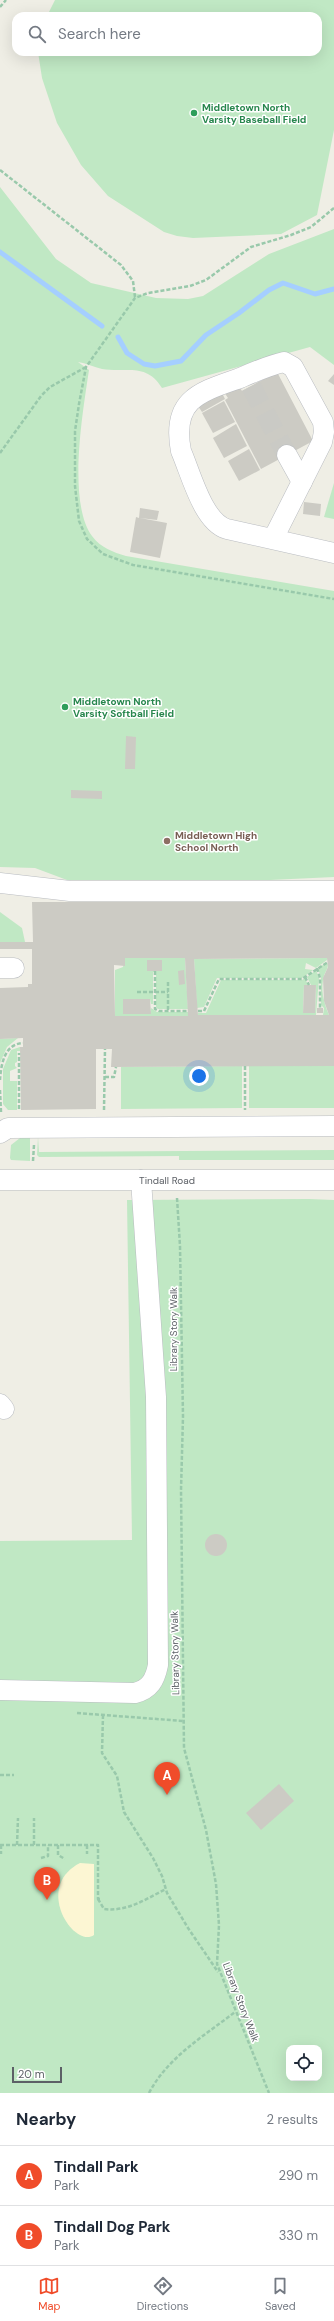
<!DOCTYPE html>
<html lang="en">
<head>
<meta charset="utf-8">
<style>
  body { margin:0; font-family:"DM Sans",sans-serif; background:#f6f6f7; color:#1f2937 }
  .controls { position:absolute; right:12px; bottom:12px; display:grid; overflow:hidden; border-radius:8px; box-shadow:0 4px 16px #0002 }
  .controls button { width:36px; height:36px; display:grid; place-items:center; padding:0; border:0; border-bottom:1px solid #e0e1e3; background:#fff; color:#1f2937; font:20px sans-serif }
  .scale { position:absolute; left:12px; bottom:10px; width:50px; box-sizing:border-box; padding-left:4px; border:2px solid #5c6066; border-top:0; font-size:11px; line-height:14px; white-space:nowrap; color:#5c6066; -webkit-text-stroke:3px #fff; paint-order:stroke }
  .you { position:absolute; left:199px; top:1076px; width:14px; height:14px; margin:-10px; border:3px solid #fff; border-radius:50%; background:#1a73e8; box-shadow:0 0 0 6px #1a73e833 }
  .badge { display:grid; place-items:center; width:26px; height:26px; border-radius:50%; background:#f04c2a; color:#fff; font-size:13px; font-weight:700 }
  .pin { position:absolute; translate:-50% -33px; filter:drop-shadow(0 1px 2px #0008) }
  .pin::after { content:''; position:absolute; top:21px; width:14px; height:12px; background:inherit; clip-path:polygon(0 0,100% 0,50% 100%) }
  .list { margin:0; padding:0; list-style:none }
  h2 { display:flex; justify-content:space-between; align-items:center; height:52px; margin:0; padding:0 16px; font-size:17px }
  h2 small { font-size:13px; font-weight:400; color:#747a83 }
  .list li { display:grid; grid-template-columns:26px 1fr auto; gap:12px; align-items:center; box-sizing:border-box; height:60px; padding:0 16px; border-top:1px solid #e0e1e3 }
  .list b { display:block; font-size:15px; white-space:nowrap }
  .list p { margin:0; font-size:13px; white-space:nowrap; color:#747a83 }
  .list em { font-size:13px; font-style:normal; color:#747a83 }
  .icon { flex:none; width:22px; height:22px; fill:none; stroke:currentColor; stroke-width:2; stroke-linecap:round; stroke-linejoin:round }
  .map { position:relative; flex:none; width:334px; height:2093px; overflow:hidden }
  .search { position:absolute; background:#fff; box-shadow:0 4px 16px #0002; left:12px; right:12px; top:12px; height:44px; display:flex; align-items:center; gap:10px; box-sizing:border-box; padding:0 14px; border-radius:12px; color:#747a83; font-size:15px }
  .sheet { height:172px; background:#fff }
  nav { display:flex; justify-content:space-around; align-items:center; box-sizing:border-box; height:56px; border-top:1px solid #e0e1e3; background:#fff; font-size:11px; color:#747a83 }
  nav a { display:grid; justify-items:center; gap:2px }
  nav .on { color:#f04c2a }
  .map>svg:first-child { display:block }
</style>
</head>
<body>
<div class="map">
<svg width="334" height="2093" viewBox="0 0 334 2093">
  <rect width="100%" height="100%" fill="#efeee5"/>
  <g fill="#c0e8c4" fill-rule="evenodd">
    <polygon points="55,0 334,0 334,130 317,215 281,234 193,238 177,236 164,232 108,196 81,165 57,123 42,78 38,52 318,52 318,16 47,16"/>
    <path d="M 0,187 L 56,259 L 91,283 L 156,298 L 188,299 L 203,296 L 269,254 L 334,229 L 334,365 L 310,347 L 162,388 C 146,362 127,373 102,369 C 94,367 86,363 78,362 L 89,370 C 83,411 67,502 92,536 C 101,548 113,552 126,556 L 334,591 L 334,877 L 270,880 L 67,880 L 35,868 L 0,867 Z"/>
    <polygon points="334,483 334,519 324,517"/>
    <polygon points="0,912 22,928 25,942 0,942"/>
    <polygon points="125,958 185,958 188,1009 158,1009 156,1007 156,972 153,972 153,1004 151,1004 150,999 123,999 123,1014 150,1014 151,1008 157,1012 188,1012 188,1016 115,1016 115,970 123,967"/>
    <polygon points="327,958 327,960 316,968 306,963 305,969 313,970 302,978 217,978 204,1007 197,1008 194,959"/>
    <path d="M 324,964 L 328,964 C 328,969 325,972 324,976 C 320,989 324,1003 329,1015 L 323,1015 L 324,1008 L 321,1005 L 321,977 L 318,969 Z"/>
    <polygon points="316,970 319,978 316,1015 198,1015 198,1013 206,1013 221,980 302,980 305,978 308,985 304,985 303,1013 315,1013 316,985 311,985 307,977"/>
    <polygon points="18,1038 7,1047 0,1063 0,1039"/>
    <polygon points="20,1047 20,1051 17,1051 17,1062 15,1063 15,1066 17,1068 10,1071 10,1081 17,1081 17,1110 8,1110 3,1104 3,1069 11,1050"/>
    <polygon points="242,1066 242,1108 121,1109 121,1067"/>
    <rect x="249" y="1066" width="85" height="42"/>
    <polygon points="38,1137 39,1152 334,1150 334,1160 179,1160 179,1156 39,1157 37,1155"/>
    <polygon points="20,1138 30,1138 30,1161 11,1160 10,1158 11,1145"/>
    <path d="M 309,1199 L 334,1200 L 334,2093 L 0,2093 L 0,1541 L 132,1540 L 127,1200 ZM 289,2048 L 319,2048 L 319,2078 L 289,2078 Z"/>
  </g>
  <path fill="#fcf6d3" d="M 80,1863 L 94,1864 L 94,1935 C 74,1949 33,1887 80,1863 Z"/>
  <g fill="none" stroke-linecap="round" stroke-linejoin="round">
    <g stroke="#a5cfff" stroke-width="5">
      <polyline points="0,252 102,326"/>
      <polyline points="118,337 127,353 144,364 155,366 181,361 206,335 239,313 269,290 283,283 315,294 334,289"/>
    </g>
  </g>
  <g fill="#cccbc4" fill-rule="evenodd">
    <polygon points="277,372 313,441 261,469 225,400 228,398 224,392 238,384 242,391"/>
    <polygon points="334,374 334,385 328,381"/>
    <polygon points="222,393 225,399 202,412 198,406"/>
    <polygon points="224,401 235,422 213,433 202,413"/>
    <polygon points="236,424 247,446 224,458 213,438"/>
    <polygon points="249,449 260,470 239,481 228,461"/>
    <polygon points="304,502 321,504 320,516 303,514"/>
    <polygon points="140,508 159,511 157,520 140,518 167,523 160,558 130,552 136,517 139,518"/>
    <polygon points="126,736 136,737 135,769 125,769"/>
    <polygon points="71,790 102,791 102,799 71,798"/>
    <path d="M 32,902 L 334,902 L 334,1066 L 111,1067 L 112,1049 L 96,1049 L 96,1109 L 21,1110 L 20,1047 L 23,1047 L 23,1038 L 0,1039 L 0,988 L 28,987 L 28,984 L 32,984 L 32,949 L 0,949 L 0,942 L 33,942 ZM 125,958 L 185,958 L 188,1016 L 115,1016 L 114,965 L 125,966 ZM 327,958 L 328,967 L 323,978 L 324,1001 L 329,1015 L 198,1015 L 194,959 Z"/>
    <rect x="147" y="960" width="15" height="11"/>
    <polygon points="184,970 185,984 179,985 178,971"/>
    <polygon points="304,985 316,985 315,1013 303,1013"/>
    <polygon points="123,999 150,999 151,1014 123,1014"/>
    <rect x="317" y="1008" width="6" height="5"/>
    <circle cx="216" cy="1545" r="11"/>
    <polygon points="279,1784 294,1801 261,1830 246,1813"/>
  </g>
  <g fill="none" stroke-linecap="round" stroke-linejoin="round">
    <polyline stroke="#cacac5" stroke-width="20" stroke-dasharray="20 10" stroke-linecap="butt" points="251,386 287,455"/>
    <g stroke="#b9bcc1" stroke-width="21">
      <g id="minor">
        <polyline points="287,455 302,482"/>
        <path d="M 273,539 L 322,442 L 324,432 L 323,422 L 293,367 L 284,362 C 270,365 254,372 240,378 C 200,392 171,399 181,451 C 191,474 203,522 227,529 L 334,553"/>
        <polyline points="0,883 70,891 334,891"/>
        <polyline points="0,968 14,968"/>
        <polyline points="0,1133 8,1128 334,1126"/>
        <polyline points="0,1180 334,1180"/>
        <polyline points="0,1404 4,1409"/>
        <path d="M 0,1690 L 135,1693 C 150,1689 155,1680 158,1665 L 156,1397 L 141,1180"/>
      </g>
    </g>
    <g stroke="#99c9ab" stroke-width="2.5" stroke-dasharray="4 2" stroke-linecap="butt">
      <polyline points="0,7 6,0"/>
      <polyline points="0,170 121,265 133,281 135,297"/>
      <polyline points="334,208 311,227 291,235 251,247 206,280 190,286 148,293 135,298 86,367 79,404 75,431 75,486 79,521 87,539 103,554 133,565 334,599"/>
      <polyline points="0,453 41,396 50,387 86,367"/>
      <polyline points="317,968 320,978 320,1008"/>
      <polyline points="155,971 155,1009 159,1011 188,1011"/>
      <polyline points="305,977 309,985"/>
      <polyline points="168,982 168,1011"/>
      <polyline points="137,992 168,992"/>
      <polyline points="198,1011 204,1011 219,979 302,979 328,962"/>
      <polyline points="245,1066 245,1110"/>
      <polyline points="105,1077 114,1077 116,1067"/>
      <path d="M 0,1080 C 1,1065 4,1044 23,1043"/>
      <polyline points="0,1090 1,1112"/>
      <polyline points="19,1109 19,1053"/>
      <polyline points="104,1110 105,1049"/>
      <polyline points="33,1161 34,1145"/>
      <polyline points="177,1198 180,1246 183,1416 181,1490 184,1748 206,1830 216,1884 219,1925 217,1964 269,2093"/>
      <polyline points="77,1713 183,1721"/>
      <polyline points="103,1715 102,1753 117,1776 124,1812 153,1858 162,1876 167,1893 188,1928 218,1972"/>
      <polyline points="0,1775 14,1775"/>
      <polyline points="0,1845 98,1845 98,1899 101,1899"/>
      <polyline points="1,1845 1,1854"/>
      <polyline points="17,1845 18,1818"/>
      <polyline points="34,1845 34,1818"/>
      <polyline points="58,1845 58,1855 65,1859"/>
      <polyline points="87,1845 87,1854"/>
      <polyline points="41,1858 48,1856 48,1845"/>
      <path d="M 98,1899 L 104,1909 C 127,1912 146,1899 166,1889"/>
      <path d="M 149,2093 C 168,2057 204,2036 235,2012"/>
    </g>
    <use href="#minor" stroke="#fff" stroke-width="20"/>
  </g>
  <g fill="#2e9e5b" stroke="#fff" stroke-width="1.5">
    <circle cx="194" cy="113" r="4"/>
    <circle cx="65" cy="707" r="4"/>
  </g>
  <circle fill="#8d6e63" stroke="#fff" stroke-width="1.5" cx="167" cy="841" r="4"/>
  <g text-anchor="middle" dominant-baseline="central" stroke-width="3" stroke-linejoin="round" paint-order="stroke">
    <g font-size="10" font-weight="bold" fill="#27864d" stroke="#fff" text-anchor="start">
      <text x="202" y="107">Middletown North<tspan x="202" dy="12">Varsity Baseball Field</tspan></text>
      <text x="73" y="701">Middletown North<tspan x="73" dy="12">Varsity Softball Field</tspan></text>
    </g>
    <g font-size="10" font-weight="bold" fill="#785e54" stroke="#fff" text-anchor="start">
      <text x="175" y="835">Middletown High<tspan x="175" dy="12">School North</tspan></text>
    </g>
    <g font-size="10" fill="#5c6066" stroke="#fff">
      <text x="167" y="1180">Tindall Road</text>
      <text transform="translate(173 1329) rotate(-90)">Library Story Walk</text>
      <text transform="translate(175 1653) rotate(-91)">Library Story Walk</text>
      <text transform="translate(241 2002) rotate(69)">Library Story Walk</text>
    </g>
  </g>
</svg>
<div class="controls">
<button><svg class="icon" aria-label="locate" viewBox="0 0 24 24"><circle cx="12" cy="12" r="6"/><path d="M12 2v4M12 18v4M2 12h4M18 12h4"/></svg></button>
</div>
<div class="scale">20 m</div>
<div class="you"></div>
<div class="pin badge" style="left:167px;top:1795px">A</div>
<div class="pin badge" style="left:47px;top:1900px">B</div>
<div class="search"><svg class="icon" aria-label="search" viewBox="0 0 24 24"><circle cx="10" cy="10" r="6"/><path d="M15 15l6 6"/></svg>Search here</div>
</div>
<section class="sheet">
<h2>Nearby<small>2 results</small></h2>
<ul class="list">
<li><span class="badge">A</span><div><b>Tindall Park</b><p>Park</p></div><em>290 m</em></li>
<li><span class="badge">B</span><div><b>Tindall Dog Park</b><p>Park</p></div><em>330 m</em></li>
</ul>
</section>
<nav>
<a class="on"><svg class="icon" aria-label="map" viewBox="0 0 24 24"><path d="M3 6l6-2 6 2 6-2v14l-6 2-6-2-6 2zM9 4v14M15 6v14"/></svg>Map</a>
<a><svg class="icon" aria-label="directions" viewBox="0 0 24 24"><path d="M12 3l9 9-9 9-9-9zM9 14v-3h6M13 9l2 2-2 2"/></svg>Directions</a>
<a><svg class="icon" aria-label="saved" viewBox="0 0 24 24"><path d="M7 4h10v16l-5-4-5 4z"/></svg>Saved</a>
</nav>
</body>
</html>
